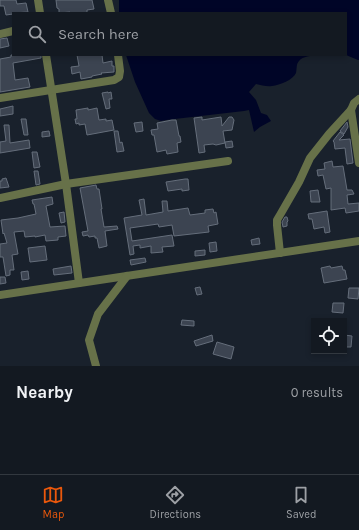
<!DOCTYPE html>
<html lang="en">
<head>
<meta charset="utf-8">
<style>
  body { margin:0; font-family:Karla,sans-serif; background:#20262e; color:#f1f3f6 }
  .controls { position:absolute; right:12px; bottom:12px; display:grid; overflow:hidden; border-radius:0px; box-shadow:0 2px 6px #0003 }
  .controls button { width:36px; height:36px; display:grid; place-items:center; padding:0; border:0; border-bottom:1px solid #32383f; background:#131921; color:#f1f3f6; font:20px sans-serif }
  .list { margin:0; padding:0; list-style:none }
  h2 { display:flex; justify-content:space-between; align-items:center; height:52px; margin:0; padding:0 16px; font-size:17px }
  h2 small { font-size:13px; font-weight:400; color:#9da0a5 }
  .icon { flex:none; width:22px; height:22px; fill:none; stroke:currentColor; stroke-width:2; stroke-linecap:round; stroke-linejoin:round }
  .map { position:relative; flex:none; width:359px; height:366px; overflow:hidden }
  .search { position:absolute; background:#131921; box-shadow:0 2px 6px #0003; left:12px; right:12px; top:12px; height:44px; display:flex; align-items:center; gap:10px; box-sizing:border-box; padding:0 14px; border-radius:0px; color:#9da0a5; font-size:15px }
  .sheet { height:108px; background:#131921 }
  nav { display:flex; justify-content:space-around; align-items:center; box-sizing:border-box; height:56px; border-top:1px solid #32383f; background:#131921; font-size:11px; color:#9da0a5 }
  nav a { display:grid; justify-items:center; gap:2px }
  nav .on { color:#ea580c }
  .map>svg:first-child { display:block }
</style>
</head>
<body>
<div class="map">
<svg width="359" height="366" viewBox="0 0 359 366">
  <rect width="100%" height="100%" fill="#19212c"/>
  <g fill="#000527">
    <polygon points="119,0 359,0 359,60 358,60 346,55 346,13 119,13"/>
    <path d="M 126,55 L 317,55 C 311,56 303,56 299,61 C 296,64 297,69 296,73 C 293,80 280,85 272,86 C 267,87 261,85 256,84 L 249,92 L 256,100 L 261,113 L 267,115 L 271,121 L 260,127 L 254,132 L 249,110 L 244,111 L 166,120 L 161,121 L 155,119 L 149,113 L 135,82 Z"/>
  </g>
  <g fill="#3c4451" stroke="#656e7b">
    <polygon points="0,0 16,0 17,4 26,3 28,12 13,13 13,14 6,15 4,6 0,6"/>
    <polygon points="56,0 92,0 94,9 87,10 87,13 71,13 70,12 59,13 59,9 57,8"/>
    <polygon points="7,38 9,46 0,48 0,39"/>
    <polygon points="11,55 41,55 41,58 13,63 15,80 28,78 30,87 0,92 0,59 11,57"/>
    <polygon points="77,55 102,55 103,63 112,61 112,66 114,66 114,72 101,73 102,74 92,76 92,77 81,79 80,72 72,74 71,67 79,66"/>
    <polygon points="108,92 108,93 111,92 112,99 109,99 110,108 106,109 102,93"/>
    <polygon points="13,106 13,114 0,116 0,109"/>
    <polygon points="88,108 88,110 97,108 99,120 106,119 106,121 112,120 114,130 87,135 85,124 79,125 79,123 76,124 75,119 77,119 76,110"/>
    <polygon points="202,117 202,120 221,117 222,126 229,117 232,117 234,120 232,130 223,131 225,143 216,145 213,144 204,145 205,152 199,153 194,118"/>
    <polygon points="21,119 26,119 28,135 24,135"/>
    <polygon points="172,120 176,120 179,136 180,136 181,142 177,143 178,152 167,154 166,150 157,152 154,135 152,135 151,130 158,129 157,123"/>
    <polygon points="142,122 143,131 136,132 134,123"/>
    <polygon points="347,122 348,127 344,134 340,131"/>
    <polygon points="4,125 9,125 10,143 29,140 30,148 0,153 0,142 6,141"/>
    <polygon points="49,131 50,136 42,137 42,132"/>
    <polygon points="114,131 118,131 120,143 122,142 124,151 117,152"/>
    <polygon points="340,132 344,135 339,140 350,139 353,163 347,164 345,148 335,149 334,142 333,141"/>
    <polygon points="232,141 233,147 226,148 225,142"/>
    <polygon points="32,152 37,152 40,167 34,168"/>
    <polygon points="332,161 333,167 343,166 347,190 352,190 354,194 347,195 348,204 359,203 359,211 346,213 345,208 331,210 331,188 326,189 323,175 318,176 317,170 325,169 324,163"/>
    <polygon points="34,171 38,171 40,184 36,185"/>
    <polygon points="6,178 9,187 0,188 0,181 2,181 2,179"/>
    <polygon points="185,179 188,179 189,190 182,191 182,189 168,191 166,182"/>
    <polygon points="96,185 97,189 99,189 102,209 101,209 104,227 117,226 118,229 105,231 107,246 99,248 97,238 95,238 95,236 89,237 88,235 83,236 82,232 88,231 80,188"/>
    <polygon points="318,190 320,202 311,202 310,191"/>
    <polygon points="52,197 53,204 46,206 50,227 65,226 66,236 58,237 58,240 46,241 45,235 35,237 35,236 25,237 24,231 14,232 18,254 12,255 14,270 10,270 10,275 6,276 3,257 0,257 0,244 7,243 4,233 3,234 1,220 18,218 36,214 34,204 33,204 32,200"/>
    <polygon points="144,199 146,215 163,212 162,201 167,201 168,211 188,208 190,215 205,213 205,210 213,209 214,213 216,212 218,224 208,226 209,232 174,236 172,225 159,227 158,224 130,228 132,241 172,235 174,246 162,247 163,252 151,253 151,246 140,248 140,245 133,246 134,254 130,255 124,218 142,215 139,200"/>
    <polygon points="327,211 330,232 325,233 324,227 314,229 312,219 309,219 308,214"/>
    <polygon points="64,212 65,222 61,223 59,213"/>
    <polygon points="285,217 287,217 288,221 287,222 287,226 283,227 282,222"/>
    <polygon points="259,238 260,244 252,245 251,240"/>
    <polygon points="216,242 217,251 210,252 209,243"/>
    <polygon points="45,246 47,260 30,262 28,248"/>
    <polygon points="205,250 205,255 195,256 195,251"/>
    <polygon points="145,258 146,262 131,265 130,260"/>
    <polygon points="71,266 72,273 54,275 53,269"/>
    <polygon points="330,266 331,268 342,266 343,270 345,270 347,279 324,283 321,268"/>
    <polygon points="28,271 29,279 22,280 21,272"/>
    <polygon points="0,277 5,277 6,283 0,284"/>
    <polygon points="200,287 202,294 197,295 195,288"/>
    <polygon points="349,288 359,288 358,299 348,298"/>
    <polygon points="333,303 344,303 343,313 332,312"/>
    <polygon points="182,320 194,321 194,326 181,325"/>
    <polygon points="212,335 213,341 196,346 194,341"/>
    <polygon points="344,335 352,336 351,347 344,347"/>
    <polygon points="217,342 234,347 231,359 213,354"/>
  </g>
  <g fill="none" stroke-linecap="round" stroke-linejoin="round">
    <g stroke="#677149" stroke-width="8">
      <polyline points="38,0 40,13"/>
      <polyline points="108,0 111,13"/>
      <polyline points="0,34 13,31"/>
      <polyline points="46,55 66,184 79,283"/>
      <polyline points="0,98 114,80 119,77 120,71 118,55"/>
      <polyline points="351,110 359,163"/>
      <polyline points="0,198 66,184 228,161"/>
      <polyline points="280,253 277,225 277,220 280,215 299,182 310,158 329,134 351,110 354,103 359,99"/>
      <polyline points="0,295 359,241"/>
      <polyline points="96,366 89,340 98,314 127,276"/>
    </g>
  </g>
</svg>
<div class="controls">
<button><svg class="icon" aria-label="locate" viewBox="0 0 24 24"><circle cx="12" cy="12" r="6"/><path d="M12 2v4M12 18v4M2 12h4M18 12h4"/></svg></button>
</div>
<div class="search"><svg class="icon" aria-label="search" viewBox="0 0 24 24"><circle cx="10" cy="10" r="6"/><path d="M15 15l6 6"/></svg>Search here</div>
</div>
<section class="sheet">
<h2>Nearby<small>0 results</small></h2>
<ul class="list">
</ul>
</section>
<nav>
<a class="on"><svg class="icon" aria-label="map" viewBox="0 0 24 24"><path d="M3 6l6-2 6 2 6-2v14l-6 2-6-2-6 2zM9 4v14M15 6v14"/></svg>Map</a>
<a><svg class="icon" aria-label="directions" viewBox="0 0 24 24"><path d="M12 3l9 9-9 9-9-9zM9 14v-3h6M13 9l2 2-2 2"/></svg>Directions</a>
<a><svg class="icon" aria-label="saved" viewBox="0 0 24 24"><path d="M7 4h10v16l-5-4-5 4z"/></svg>Saved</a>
</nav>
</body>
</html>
